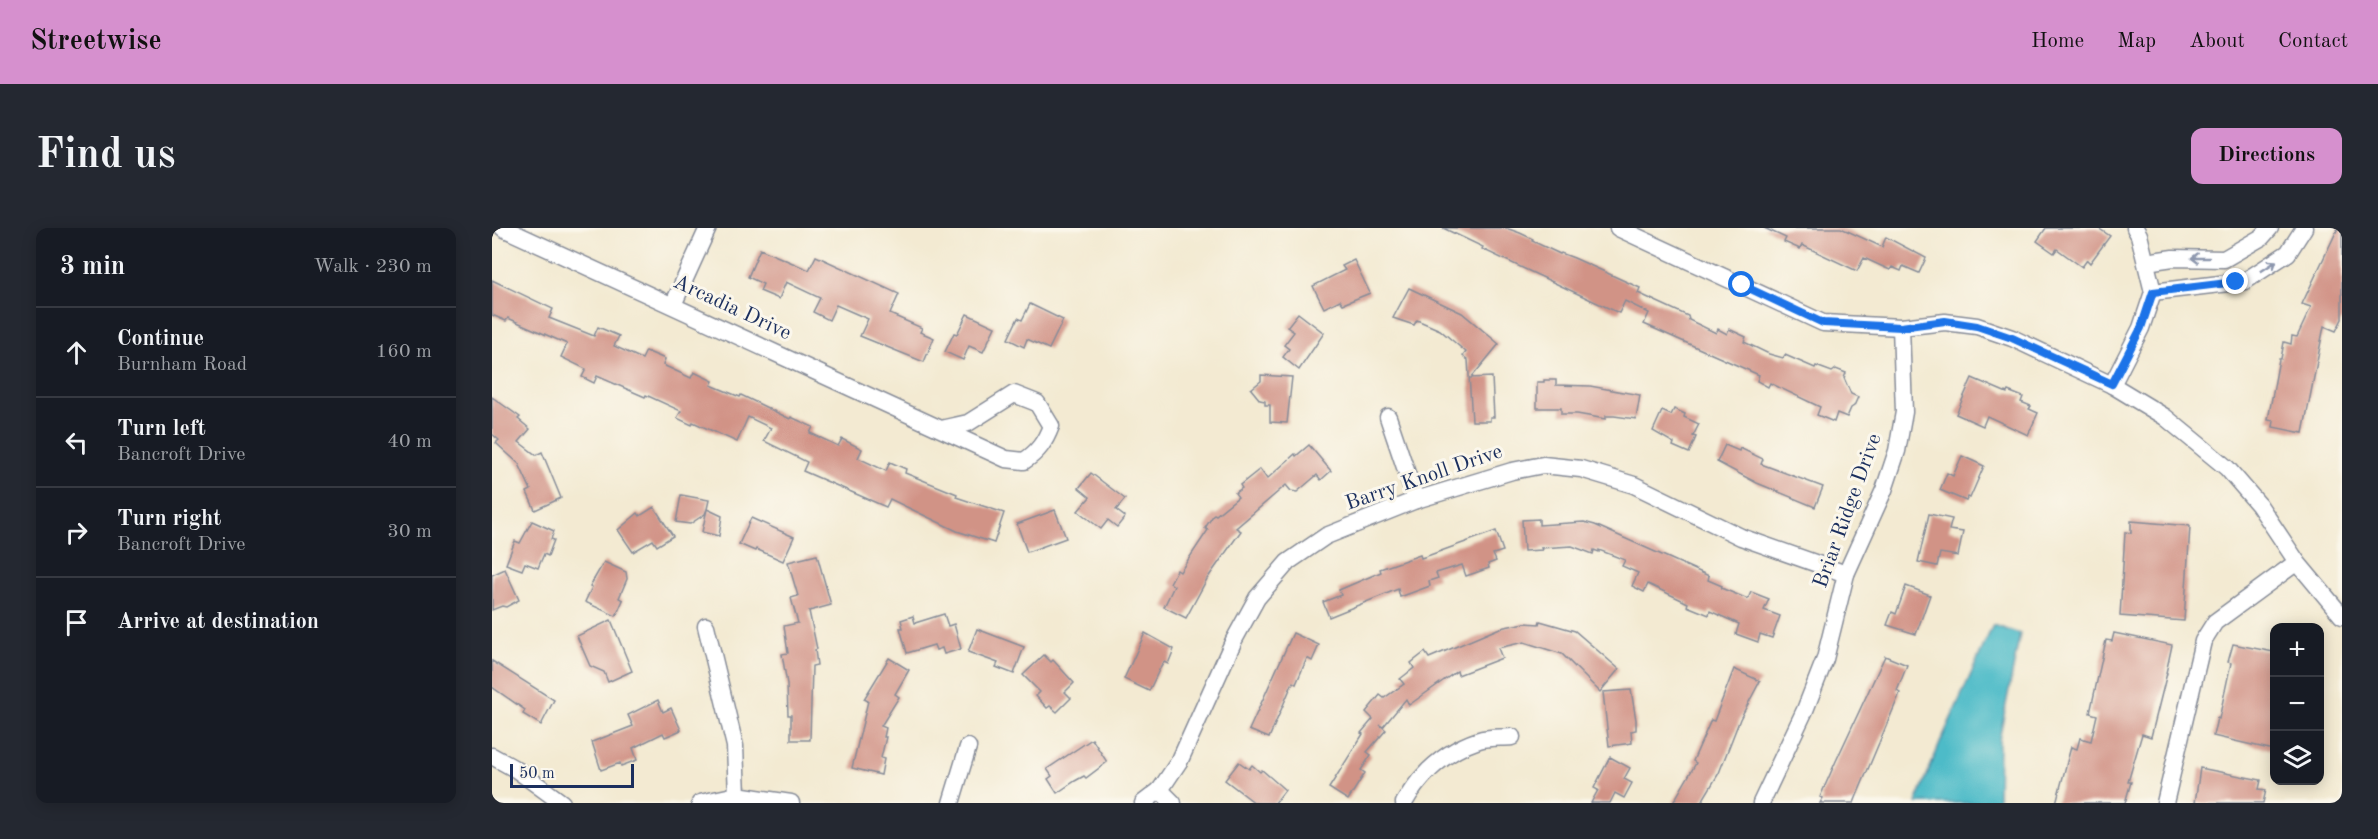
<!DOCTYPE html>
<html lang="en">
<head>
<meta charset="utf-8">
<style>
  body { margin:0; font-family:"Old Standard TT",serif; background:#242831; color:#f1f3f6 }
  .controls { position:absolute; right:18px; bottom:18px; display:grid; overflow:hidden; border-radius:12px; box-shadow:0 3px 15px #0003 }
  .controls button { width:54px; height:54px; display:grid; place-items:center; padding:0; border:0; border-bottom:2px solid #363941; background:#171b24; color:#f1f3f6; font:30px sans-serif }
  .scale { position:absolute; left:18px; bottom:15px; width:124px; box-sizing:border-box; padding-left:6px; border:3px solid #1b2f5e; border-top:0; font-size:16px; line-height:21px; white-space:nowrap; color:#1b2f5e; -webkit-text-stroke:4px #fbf7ec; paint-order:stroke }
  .stop { position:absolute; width:18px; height:18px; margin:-14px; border:4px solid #1a73e8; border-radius:50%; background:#fff }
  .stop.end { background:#1a73e8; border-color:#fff; box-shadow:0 2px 6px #0008 }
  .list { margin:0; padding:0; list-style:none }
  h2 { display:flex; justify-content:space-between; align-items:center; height:78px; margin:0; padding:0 24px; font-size:26px }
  h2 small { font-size:20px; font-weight:400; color:#9ea1a6 }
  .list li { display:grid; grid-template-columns:39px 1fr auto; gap:18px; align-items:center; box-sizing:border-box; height:90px; padding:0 24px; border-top:2px solid #363941 }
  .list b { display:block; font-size:22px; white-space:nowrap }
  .list p { margin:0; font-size:20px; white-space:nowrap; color:#9ea1a6 }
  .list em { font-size:20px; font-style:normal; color:#9ea1a6 }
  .icon { flex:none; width:33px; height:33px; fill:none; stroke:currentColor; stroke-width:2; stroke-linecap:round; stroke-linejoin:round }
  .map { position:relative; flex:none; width:1850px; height:575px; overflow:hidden; border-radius:12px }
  header { display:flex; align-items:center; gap:36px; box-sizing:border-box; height:84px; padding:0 30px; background:#d690ce; color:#111 }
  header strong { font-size:28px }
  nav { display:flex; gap:33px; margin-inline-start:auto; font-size:21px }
  .intro { display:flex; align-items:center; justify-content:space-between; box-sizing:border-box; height:144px; padding:0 36px }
  h1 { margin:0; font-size:42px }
  .button { padding:15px 27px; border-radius:12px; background:#d690ce; color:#111; font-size:21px; font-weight:700 }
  main { display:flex; gap:36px; padding:0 36px }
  aside { flex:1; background:#171b24; border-radius:12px; box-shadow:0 3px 15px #0003 }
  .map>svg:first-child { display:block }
</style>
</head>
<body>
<header>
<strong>Streetwise</strong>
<nav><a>Home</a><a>Map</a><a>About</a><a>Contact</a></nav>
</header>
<div class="intro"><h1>Find us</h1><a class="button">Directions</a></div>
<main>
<aside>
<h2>3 min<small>Walk · 230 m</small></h2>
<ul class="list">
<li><svg class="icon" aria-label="ahead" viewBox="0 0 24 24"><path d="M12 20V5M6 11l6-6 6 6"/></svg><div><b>Continue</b><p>Burnham Road</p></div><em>160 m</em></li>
<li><svg class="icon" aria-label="left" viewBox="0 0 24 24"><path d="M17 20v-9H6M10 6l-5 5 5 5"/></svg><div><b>Turn left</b><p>Bancroft Drive</p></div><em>40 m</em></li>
<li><svg class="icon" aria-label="right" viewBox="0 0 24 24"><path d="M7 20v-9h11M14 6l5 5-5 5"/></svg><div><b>Turn right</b><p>Bancroft Drive</p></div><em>30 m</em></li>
<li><svg class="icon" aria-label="arrive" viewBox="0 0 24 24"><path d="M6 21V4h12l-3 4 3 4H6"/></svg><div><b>Arrive at destination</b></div></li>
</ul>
</aside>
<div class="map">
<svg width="1850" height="575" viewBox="0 0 1850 575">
  <rect width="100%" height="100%" fill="#fbf7ec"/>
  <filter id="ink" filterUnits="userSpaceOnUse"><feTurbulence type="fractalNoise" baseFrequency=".0167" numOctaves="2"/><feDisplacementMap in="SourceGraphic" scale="12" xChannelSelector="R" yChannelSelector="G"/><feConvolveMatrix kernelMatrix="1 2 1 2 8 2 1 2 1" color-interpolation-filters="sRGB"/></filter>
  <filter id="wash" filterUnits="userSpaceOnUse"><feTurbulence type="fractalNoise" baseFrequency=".008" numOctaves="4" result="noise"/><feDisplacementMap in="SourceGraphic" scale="24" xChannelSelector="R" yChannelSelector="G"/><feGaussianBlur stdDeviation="1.35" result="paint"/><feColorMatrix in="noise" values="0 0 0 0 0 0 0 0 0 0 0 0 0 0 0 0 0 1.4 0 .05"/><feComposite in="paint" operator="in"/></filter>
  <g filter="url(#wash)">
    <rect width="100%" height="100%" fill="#f3ead2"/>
    <polygon fill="#4ebbc8" stroke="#347593" stroke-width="1.5" points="1501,397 1528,406 1507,512 1506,575 1424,575 1448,515"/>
    <g id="blocks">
      <g fill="#d19386">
        <polygon points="951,0 1014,0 1028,5 1041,11 1040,13 1068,26 1069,25 1082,30 1148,60 1146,65 1196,88 1197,92 1224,105 1226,101 1235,106 1237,101 1254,109 1252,114 1277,126 1291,130 1293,127 1323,140 1324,138 1340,144 1344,141 1354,145 1352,150 1359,166 1366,169 1362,178 1359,180 1355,189 1345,185 1342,194 1325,187 1328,179 1278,155 1276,159 1265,153 1267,147 1152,96 1157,85 1133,73 1127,85 990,21 991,19"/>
        <polygon points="1272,0 1349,0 1390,19 1394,9 1434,30 1427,45 1411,38 1409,43 1400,39 1398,42 1372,30 1365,43 1310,17 1308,21 1292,14 1294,10"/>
        <polygon points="1554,0 1606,0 1618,8 1598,35 1595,32 1590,39 1565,21 1562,25 1545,13"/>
        <polygon points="1846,0 1850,0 1850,91 1844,103 1832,98 1811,205 1781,199 1782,193 1776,192 1787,131 1789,131 1792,114 1799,116 1800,108 1805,109 1819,79 1810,76"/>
        <polygon points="268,21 317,42 324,28 407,66 398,86 430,100 428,104 442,110 432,134 368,108 376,91 344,77 337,92 321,84 328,70 294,54 287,71 268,63 271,56 256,49"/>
        <polygon points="862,32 878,65 851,76 848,72 832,80 821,58 853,42 850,38"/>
        <polygon points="0,52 61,81 57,90 102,108 106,99 127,108 122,118 150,131 154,123 173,131 171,137 199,150 202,144 221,153 219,157 248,169 249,167 298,191 299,189 321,199 318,205 346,218 350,211 370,221 366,230 394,243 398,234 414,241 413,245 465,266 464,269 512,285 502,315 465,303 398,271 394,279 311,243 315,234 272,213 279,200 256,189 245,214 201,194 200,197 185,190 189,183 154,167 153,169 105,148 102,155 90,149 94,141 69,129 75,116 16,90 14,93 0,87"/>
        <polygon points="917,60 970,85 1007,116 979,150 1000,149 1002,189 998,189 998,193 980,193 976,132 971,128 974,124 948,102 925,92 922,97 901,90"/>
        <polygon points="538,76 571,92 557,121 535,111 532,119 516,111 526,90 530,92"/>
        <polygon points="806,85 832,105 807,142 791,129 797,121 792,117 802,104 795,99"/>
        <polygon points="475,86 503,99 491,124 477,118 471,132 453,124 462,105 465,106"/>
        <polygon points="769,147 800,149 795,195 778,194 778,177 773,177 773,173 768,172 759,161 769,153"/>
        <polygon points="1480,150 1515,165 1516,163 1531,169 1529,174 1539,178 1537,181 1546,185 1536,207 1495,188 1491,198 1464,186"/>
        <polygon points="1052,152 1064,152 1064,157 1098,158 1148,167 1144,191 1122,188 1114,188 1114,191 1085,186 1069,186 1069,180 1045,180 1045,154 1052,154"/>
        <polygon points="0,169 28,189 26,191 38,201 27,214 44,227 50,224 69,270 43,282 35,264 39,262 27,236 4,215 7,212 0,206"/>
        <polygon points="1182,181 1193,186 1192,189 1207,196 1201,208 1204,209 1197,225 1181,218 1182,215 1161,203 1170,183 1179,187"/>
        <polygon points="817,217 839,243 829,252 825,247 805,264 799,263 794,257 744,300 749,303 715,351 694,390 672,379 682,358 678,355 685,342 688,344 716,302 713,300 722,286 724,287 746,269 743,265 750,260 748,257 768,241 775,251 803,226 804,228"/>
        <polygon points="1233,217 1247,223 1248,220 1271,231 1269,236 1331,259 1323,279 1265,255 1225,234"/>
        <polygon points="1470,228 1492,238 1478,270 1476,269 1474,273 1448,262 1455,245 1461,248"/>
        <polygon points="599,245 633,271 624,282 633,289 625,299 616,292 609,301 586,283 598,269 587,260"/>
        <polygon points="189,267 217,272 215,281 230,288 227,308 210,304 215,281 213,286 198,296 184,294"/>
        <polygon points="162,279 181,308 165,318 161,312 141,324 126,302 146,285 148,288"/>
        <polygon points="563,282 574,310 535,324 525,296"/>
        <polygon points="1437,286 1460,291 1457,302 1471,304 1466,328 1448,325 1445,338 1426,334"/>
        <polygon points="259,290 302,309 291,333 264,321 263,323 247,316"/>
        <polygon points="1047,291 1047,297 1092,294 1103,297 1217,348 1216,352 1230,358 1229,360 1256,371 1259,364 1277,371 1272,382 1288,388 1280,410 1268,406 1266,414 1244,406 1247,396 1218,383 1217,387 1195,378 1196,375 1156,356 1152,364 1140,358 1146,345 1130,338 1133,332 1107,322 1107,324 1102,322 1101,326 1080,318 1049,320 1050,322 1032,323 1030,292"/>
        <polygon points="40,293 62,303 59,311 62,312 56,328 52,326 46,340 33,335 30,342 14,336 23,313 28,315"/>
        <polygon points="1639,293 1698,298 1692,393 1628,388 1633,304 1639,305"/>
        <polygon points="1004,303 1011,323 1001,326 1004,333 996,336 997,340 974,348 970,337 944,345 946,350 937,353 938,358 908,369 906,361 837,389 831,374 849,367 847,362 889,344 888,341 928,327 929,330 938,327"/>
        <polygon points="325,327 339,377 317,383 325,421 323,422 325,437 320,438 318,512 299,512 299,487 296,487 295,456 290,426 296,425 292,398 306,395 299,370 306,368 296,334"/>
        <polygon points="112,334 134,344 135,351 127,370 131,372 124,388 93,374 100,359 98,358"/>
        <polygon points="13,341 27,372 14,379 10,378 0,382 0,347"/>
        <polygon points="1414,358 1438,367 1424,406 1395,397 1400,384 1404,386"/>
        <polygon points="452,386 456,398 462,396 469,421 452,426 450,420 444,422 442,417 415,425 408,400 411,400 409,392 421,388 423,395"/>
        <polygon points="119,392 140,443 116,454 112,444 98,438 85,408"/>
        <polygon points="1048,393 1083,403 1127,441 1108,464 1070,426 1032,414 1006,420 1010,430 966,447 965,443 917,477 914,471 891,499 888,497 894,502 875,524 879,527 869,542 873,545 856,572 837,560 871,506 869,505 881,491 874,484 888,467 892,470 912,456 908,451 922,440 919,435 933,424 937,430 1008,400 1033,395 1047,396"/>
        <polygon points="485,401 532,419 522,446 504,439 506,435 476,424"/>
        <polygon points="653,405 682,421 676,436 672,434 667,442 657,463 632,451"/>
        <polygon points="801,405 827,417 820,433 815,430 804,456 801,454 777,510 757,502"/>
        <polygon points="1622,405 1680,417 1674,445 1675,445 1659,509 1650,506 1636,554 1639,554 1633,575 1564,575 1579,519 1585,521 1588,510 1599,513 1605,487 1598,485 1614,412 1620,413"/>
        <polygon points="1741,416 1782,424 1782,522 1721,508 1725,490 1727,491 1739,435 1736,434"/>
        <polygon points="552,427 559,434 561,432 582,455 573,464 579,470 565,484 558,478 555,480 544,468 548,464 531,447"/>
        <polygon points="1393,428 1415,437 1405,463 1408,465 1366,565 1362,575 1328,575 1331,570 1328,569 1344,533"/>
        <polygon points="397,430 417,442 403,466 407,469 389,498 394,500 392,509 394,509 389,530 392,531 389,547 360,540 376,473 372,471"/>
        <polygon points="0,433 62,472 49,497 31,486 33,482 0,459"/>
        <polygon points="1242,441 1268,453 1248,491 1227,545 1209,575 1181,575 1204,535 1201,533 1219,492 1222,493"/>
        <polygon points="1139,462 1144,492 1144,502 1139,503 1140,515 1117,518 1111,464"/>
        <polygon points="166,472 171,484 179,480 189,502 173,509 171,505 141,520 145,532 129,538 128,535 109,542 100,514 141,498 136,487"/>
        <polygon points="600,511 615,534 594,550 592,548 583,553 565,565 556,551 560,548 555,541"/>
        <polygon points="1118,529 1138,540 1132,551 1140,555 1132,570 1123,565 1118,575 1099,575 1106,562 1102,560"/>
        <polygon points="747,534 757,541 760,537 768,544 770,542 793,562 783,575 763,575 733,552"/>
        <polygon points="1708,540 1769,552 1767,561 1774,562 1771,575 1703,575"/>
      </g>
    </g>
  </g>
  <g filter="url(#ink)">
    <use href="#blocks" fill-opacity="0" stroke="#878c98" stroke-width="1.5"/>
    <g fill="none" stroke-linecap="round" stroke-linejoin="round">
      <g stroke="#878c98" stroke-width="19">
        <g id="minor">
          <path d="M 11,0 L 514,231 L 532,233 C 546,224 553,214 559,198 L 545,175 L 522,166 L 476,195 L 449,201"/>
          <polyline points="1126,0 1331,95 1409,99 1453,94 1485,98 1520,110 1620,157 1673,189 1735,240 1767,277 1805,334 1850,388"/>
          <polyline points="1654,34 1681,30 1732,31 1770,9 1778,0"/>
          <polyline points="1661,64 1753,53 1796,25 1812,0"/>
          <polyline points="181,77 216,0"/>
          <polyline points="1620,157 1649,100 1661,64 1647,7 1643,0"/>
          <polyline points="896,189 924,272"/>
          <polyline points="214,398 243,518 245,567"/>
          <polyline points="0,528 25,542 70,575"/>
          <polyline points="668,562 681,575"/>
          <polyline points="208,575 245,567 299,575"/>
          <polyline points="459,575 476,519"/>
          <polyline points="651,575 668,562 688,532 742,412 765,370 796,334 834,308 924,272 1020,243 1051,237 1089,241 1142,257 1249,309 1354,346"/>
          <path d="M 912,575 C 929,545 954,523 987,512 C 996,509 1009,510 1020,509"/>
          <polyline points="1269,575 1313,482 1333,431 1354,346 1392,262 1405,223 1412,184 1409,99"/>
          <polyline points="1673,575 1711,413 1723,394 1805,334"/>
        </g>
      </g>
      <use href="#minor" stroke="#fff" stroke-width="16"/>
    </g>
    <defs><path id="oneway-shaft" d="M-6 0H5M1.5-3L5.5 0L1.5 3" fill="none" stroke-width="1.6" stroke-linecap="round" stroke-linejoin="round" transform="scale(1.5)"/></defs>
    <g stroke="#8d97ae">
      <use href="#oneway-shaft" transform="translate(1708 30) rotate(-180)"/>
      <use href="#oneway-shaft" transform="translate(1777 38) rotate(-33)"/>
    </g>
  </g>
  <g fill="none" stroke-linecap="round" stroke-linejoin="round" filter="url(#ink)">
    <polyline stroke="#1a73e8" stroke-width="8" points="1250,57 1331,95 1409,99 1453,93 1485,98 1520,110 1620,156 1649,100 1661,64 1744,54"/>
  </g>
  <g text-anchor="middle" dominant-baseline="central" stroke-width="6" stroke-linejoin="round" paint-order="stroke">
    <g font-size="21" fill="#1b2f5e" stroke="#fbf7ec">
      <text transform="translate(240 80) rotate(25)">Arcadia Drive</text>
      <text transform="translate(932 250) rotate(-19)">Barry Knoll Drive</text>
      <text transform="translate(1356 283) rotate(-70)">Briar Ridge Drive</text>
    </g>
  </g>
</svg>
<div class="controls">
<button>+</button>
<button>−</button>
<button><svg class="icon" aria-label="layers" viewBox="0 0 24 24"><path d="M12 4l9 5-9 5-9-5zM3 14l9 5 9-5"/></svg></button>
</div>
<div class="scale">50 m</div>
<div class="stop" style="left:1250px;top:57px"></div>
<div class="stop end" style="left:1744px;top:54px"></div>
</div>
</main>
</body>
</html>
